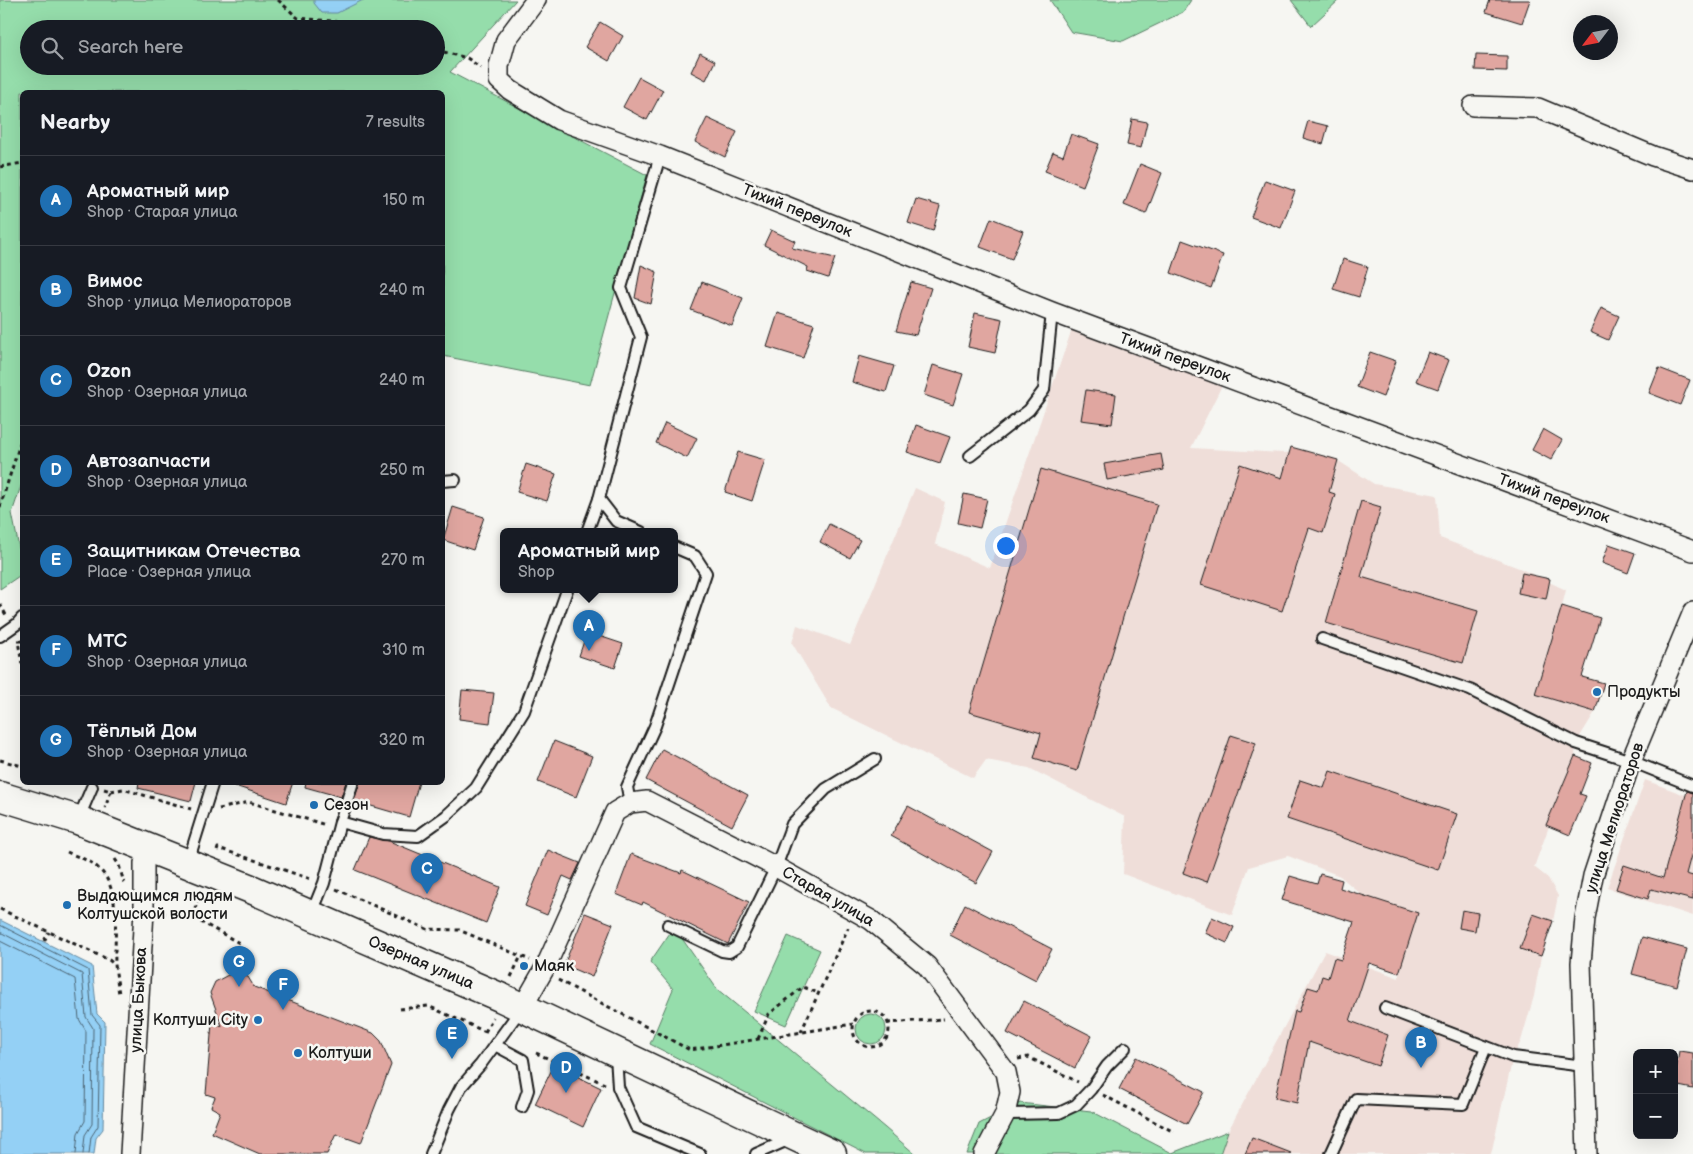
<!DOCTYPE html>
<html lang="en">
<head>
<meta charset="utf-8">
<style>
  body { margin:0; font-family:"Balsamiq Sans",sans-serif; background:#20242c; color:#f1f3f6 }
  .controls { position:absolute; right:15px; bottom:15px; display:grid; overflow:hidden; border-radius:8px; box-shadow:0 5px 20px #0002 }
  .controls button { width:45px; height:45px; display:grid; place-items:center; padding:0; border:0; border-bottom:1px solid #363941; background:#171b24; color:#f1f3f6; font:25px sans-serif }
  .compass { position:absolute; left:1573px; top:15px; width:45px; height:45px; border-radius:50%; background:#171b24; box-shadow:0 5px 20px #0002; rotate:238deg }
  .you { position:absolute; left:1005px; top:545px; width:18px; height:18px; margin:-12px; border:4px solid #fff; border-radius:50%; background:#1a73e8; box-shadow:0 0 0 8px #1a73e833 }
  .badge { display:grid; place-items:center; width:32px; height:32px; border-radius:50%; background:#1f6fb2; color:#fff; font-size:16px; font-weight:700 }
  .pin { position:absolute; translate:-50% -41px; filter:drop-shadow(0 1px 2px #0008) }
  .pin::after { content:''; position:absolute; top:26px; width:18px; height:15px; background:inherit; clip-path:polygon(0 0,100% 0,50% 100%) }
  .popup { position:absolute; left:500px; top:528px; width:178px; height:65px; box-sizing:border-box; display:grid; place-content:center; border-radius:8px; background:#171b24; filter:drop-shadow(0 1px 4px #0005); font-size:16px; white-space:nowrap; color:#9ea1a6 }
  .popup b { font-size:19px; color:#f1f3f6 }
  .popup::after { content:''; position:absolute; left:50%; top:100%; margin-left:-10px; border:10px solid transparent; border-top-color:#171b24 }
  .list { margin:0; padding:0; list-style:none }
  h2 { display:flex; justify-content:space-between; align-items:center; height:65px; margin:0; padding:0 20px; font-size:21px }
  h2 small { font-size:16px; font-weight:400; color:#9ea1a6 }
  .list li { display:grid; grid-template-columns:32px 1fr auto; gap:15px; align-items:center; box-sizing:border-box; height:90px; padding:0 20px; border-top:1px solid #363941 }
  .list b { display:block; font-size:19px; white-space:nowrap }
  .list p { margin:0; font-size:16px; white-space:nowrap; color:#9ea1a6 }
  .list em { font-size:16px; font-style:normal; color:#9ea1a6 }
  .icon { flex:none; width:28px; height:28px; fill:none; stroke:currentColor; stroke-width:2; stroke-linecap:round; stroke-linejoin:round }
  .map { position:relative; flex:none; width:1693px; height:1154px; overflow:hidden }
  .search { position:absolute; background:#171b24; box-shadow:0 5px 20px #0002; left:20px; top:20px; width:425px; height:55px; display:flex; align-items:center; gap:12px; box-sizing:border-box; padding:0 18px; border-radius:28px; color:#9ea1a6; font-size:19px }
  .panel { position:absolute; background:#171b24; box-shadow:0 5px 20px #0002; left:20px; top:90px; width:425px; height:695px; border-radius:8px }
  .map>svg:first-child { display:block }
</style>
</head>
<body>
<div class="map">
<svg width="1693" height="1154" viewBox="0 0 1693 1154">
  <rect width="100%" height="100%" fill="#f6f6f2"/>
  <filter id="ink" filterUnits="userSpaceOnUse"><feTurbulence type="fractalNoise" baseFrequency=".02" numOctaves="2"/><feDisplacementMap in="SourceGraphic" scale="10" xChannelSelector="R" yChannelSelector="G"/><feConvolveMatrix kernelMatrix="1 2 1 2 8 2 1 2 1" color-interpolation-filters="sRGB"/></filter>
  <g filter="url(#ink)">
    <g fill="#efded9">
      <polygon points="1073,326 1226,377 1191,448 1284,453 1306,451 1334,458 1374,484 1437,495 1440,538 1519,568 1566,590 1562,606 1600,618 1582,677 1604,683 1595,712 1576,743 1575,756 1534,867 1548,878 1558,896 1553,921 1541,956 1534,996 1521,1041 1513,1057 1491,1154 1220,1154 1228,1131 1325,951 1399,978 1399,973 1343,954 1362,895 1340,876 1288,856 1249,867 1232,915 1123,874 1125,817 1029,768 986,760 973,778 831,708 792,643 797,625 850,645 915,488 945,502 935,544 990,568"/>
      <polygon points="1645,780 1693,798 1693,916 1607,888"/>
    </g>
    <g fill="#95ddab" stroke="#587c64" fill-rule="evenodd">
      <path d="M 0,0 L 516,0 L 450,72 L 647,175 L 590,385 L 443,356 L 442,92 L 22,92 L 22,483 L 12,513 L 22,563 L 22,574 L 0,589 ZM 29,29 L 436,29 L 436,66 L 29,66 Z"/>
      <polygon points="1050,0 1191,0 1183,12 1123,41 1071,32"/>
      <polygon points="1291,0 1339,0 1311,26"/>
      <polygon points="674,927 717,989 885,1128 915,1154 866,1154 650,1044 673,989 650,962"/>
      <polygon points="788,936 820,950 786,1025 754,1011"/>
      <circle cx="871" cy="1029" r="15"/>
      <polygon points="1020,1103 1091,1111 1172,1153 1228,1131 1220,1154 967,1154 979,1124"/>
    </g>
    <g fill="#94d0f5" stroke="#64889e">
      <polygon points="314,0 363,0 337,13 322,13 314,3"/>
      <polygon points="0,920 92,966 97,1014 105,1022 103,1129 96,1138 94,1154 0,1154"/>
    </g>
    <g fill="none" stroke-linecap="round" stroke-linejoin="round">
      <g stroke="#4c6473" stroke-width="1">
        <polyline points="0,925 88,970 92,1015 100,1025 98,1126 91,1137 89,1154"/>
        <polyline points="0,932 82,974 86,1017 93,1028 92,1124 85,1135 83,1154"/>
        <polyline points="0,941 75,979 79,1019 86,1031 85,1121 78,1133 76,1154"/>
      </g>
    </g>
    <g fill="#e0a6a0" stroke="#1c1c1c">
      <polygon points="1490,0 1530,0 1522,23 1486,12"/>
      <polygon points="600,22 623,36 609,61 585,47"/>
      <polygon points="700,53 715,61 706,80 691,72"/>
      <polygon points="1476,55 1507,56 1507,71 1475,70"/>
      <polygon points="639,77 663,90 647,120 623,107"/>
      <polygon points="707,118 737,132 725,157 695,142"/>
      <polygon points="1132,119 1147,122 1141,148 1127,145"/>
      <polygon points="1308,121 1328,126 1323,144 1303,138"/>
      <polygon points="1071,134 1099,144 1083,186 1045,171 1053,152 1063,156"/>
      <polygon points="1140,164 1162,173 1146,214 1124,205"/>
      <polygon points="1265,180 1295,191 1281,228 1251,217"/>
      <polygon points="916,199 940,206 933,231 908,223"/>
      <polygon points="991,218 1023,231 1012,259 980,247"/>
      <polygon points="771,230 795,241 792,248 835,258 828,278 807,271 808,267 764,245"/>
      <polygon points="1182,240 1223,255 1211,288 1171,273"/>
      <polygon points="1343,259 1368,267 1359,297 1333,289"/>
      <polygon points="641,265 657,272 651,304 635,298"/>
      <polygon points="702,282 743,298 732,326 691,310"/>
      <polygon points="911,282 931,288 916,335 896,331"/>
      <polygon points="1601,308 1619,316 1608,340 1590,332"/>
      <polygon points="778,313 814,324 803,358 767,347"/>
      <polygon points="975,313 1002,319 995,353 968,347"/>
      <polygon points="1370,352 1396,361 1383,397 1357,387"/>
      <polygon points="1428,352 1449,360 1438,389 1416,381"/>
      <polygon points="859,356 894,366 886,392 852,382"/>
      <polygon points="933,365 963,374 953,405 924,395"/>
      <polygon points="1659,368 1690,380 1680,405 1649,393"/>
      <polygon points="1086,390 1116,394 1112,424 1081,420"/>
      <polygon points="665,423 697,438 687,458 656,443"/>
      <polygon points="916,425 950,437 940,463 907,452"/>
      <polygon points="1543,429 1562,440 1551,460 1532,450"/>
      <polygon points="1291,447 1338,460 1329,492 1335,494 1323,533 1309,528 1282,611 1201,585 1240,464 1282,478"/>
      <polygon points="738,452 765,460 752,501 725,492"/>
      <polygon points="1161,454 1164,470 1107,480 1104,464"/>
      <polygon points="526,464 556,474 547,501 517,492"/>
      <polygon points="1041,469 1157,504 1077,771 1034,758 1041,733 969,712"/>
      <polygon points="964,494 987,499 980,528 958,523"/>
      <polygon points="1361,501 1381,507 1361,577 1478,611 1463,663 1326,623"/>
      <polygon points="453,507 484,517 473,550 443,540"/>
      <polygon points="829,524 860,540 850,558 820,542"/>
      <polygon points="1609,544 1635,553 1628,573 1602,563"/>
      <polygon points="1522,573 1550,579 1546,599 1518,593"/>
      <polygon points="1562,606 1600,618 1582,677 1604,683 1595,712 1535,694"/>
      <polygon points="587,632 623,644 615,668 579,656"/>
      <polygon points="462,690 494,693 490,723 459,719"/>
      <polygon points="1231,735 1256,743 1207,882 1183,873"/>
      <polygon points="554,741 592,756 576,797 538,782"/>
      <polygon points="662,749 748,795 732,826 646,780"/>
      <polygon points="1575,756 1592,763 1580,794 1586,796 1570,835 1546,825"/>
      <polygon points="1330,771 1457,814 1438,870 1287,819 1300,780 1324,788"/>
      <polygon points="139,782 196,782 191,801 138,788"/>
      <polygon points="232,782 293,782 286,803 232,785"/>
      <polygon points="306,782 346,782 341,797 305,787"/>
      <polygon points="360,782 419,782 409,817 354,801"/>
      <polygon points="1687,791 1693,793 1693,848 1686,874 1693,876 1693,900 1651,889 1648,899 1616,889 1624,865 1663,878"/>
      <polygon points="908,806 993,852 976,883 891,836"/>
      <polygon points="369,837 389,841 500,887 486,923 355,870"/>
      <polygon points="548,850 580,863 572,880 563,876 547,915 525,906"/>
      <polygon points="631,854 681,873 682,870 749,902 728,944 643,902 642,905 616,894"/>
      <polygon points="1320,874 1342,880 1340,888 1418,913 1399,973 1369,963 1350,1021 1388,1035 1378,1066 1309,1042 1297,1103 1275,1098 1295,1011 1299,1012 1308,987 1318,990 1322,976 1328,978 1334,958 1341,960 1354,922 1282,900 1290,876 1317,884"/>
      <polygon points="965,904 1052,949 1036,980 950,935"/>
      <polygon points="1462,910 1478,913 1475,931 1459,928"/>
      <polygon points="585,913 613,924 592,977 564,965"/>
      <polygon points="1533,914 1553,921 1541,956 1520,949"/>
      <polygon points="1212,917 1234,927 1227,943 1205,933"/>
      <polygon points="1642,937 1687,949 1677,986 1632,974"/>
      <polygon points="238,973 248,977 254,987 373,1033 381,1041 391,1065 361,1143 336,1134 327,1154 260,1154 212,1133 220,1112 211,1107 215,1097 206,1094 212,1023 222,1026 210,993 215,982 228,975"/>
      <polygon points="1024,1001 1092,1036 1075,1068 1007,1033"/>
      <polygon points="1679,1051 1693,1053 1693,1089 1674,1085"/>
      <polygon points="1136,1057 1204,1092 1187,1124 1119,1089"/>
      <polygon points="554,1065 601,1088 583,1127 535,1104"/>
      <polygon points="1252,1138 1291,1153 1291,1154 1245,1154"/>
    </g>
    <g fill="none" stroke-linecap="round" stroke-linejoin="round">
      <g stroke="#1c1c1c" stroke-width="14">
        <g id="service">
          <polyline points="970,456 1029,410 1044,390 1052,312"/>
          <polyline points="442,481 455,480"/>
          <polyline points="599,499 616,521 641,532"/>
          <polyline points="587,532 599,499 641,337 621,288 660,156"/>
          <polyline points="0,636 17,624 22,618"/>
          <polyline points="1322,639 1470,690 1576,743 1631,761 1693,786"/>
          <polyline points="630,803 627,787 655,726 706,573 695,556 674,547"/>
          <polyline points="78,820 92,787"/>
          <polyline points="340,822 353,782"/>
          <polyline points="188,862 213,782"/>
          <polyline points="311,915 324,883 340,822 383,834 418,836 446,816 476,788 524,711 567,590"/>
          <polyline points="668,925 722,951 729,952 737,947 776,867 792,824 826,789 875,759"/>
          <polyline points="1385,1008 1513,1057 1584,1066"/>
          <polyline points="495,1045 523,1060 528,1090 522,1107"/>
          <polyline points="616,1056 618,1087 636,1127 700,1154"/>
          <polyline points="1005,1114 1059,1113 1076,1105 1091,1089 1107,1066 1125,1048"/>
          <polyline points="431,1154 449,1110 461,1087 481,1064 521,1009"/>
          <polyline points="756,1154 790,1139"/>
          <polyline points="1331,1154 1356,1099 1463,1104 1486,1047"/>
        </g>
      </g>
      <g stroke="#1c1c1c" stroke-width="22">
        <g id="minor">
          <polyline points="536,0 506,40 499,66 499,80 510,90 559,120 660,156 1052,312 1693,551"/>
          <polyline points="1473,106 1538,108 1653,156 1693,169"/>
          <polyline points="522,1008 546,966 615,812 630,803 647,801 776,867 871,920 927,966 1006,1072 1010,1092 1005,1114 984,1154"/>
          <polyline points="130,1154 144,911 144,863 149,847"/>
          <polyline points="1587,1154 1581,963 1585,918 1593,876 1631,761 1693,612"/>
        </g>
      </g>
      <g stroke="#1c1c1c" stroke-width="31">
        <polyline id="secondary" points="0,796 78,820 251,889 502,998 832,1154"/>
      </g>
      <g stroke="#1c1c1c" stroke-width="3" stroke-dasharray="4 4" stroke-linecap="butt">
        <polyline points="278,0 298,18 354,23 367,29"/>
        <polyline points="436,50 467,58 481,68"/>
        <polyline points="0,167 22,163"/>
        <polyline points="0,507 22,437"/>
        <polyline points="0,604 7,617"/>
        <polyline points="22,641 18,641 22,664"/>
        <polyline points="0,760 22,766"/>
        <polyline points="104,789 111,791 105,808"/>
        <polyline points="111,791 123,789 191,809"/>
        <polyline points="219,809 249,802 326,825"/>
        <polyline points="217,851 218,848 311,879"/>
        <path d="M 67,852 C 77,857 90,860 98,868 C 122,888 114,936 115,964 C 116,975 118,985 119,995"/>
        <polyline points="115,859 119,865 124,883"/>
        <polyline points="336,889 427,929 459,930 530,960"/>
        <polyline points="0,909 109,960 115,965"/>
        <polyline points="162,913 192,917 241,944"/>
        <polyline points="192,917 201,892"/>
        <polyline points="44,941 49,932"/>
        <polyline points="511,977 521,956"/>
        <polyline points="558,980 690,1050 853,1024"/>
        <polyline points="400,1009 428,1006 488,1033"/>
        <circle cx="871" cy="1029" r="18"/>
        <polyline points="887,1023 944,1019"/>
        <polyline points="485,1032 493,1017"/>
        <polyline points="801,1032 848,928"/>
        <polyline points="758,1039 769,1014 803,987 818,993"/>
        <polyline points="536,1053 605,1084"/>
        <polyline points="1018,1059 1028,1057 1078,1082"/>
        <polyline points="1103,1095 1174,1132"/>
      </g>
      <use href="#service" stroke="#f6f6f2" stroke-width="10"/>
      <use href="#minor" stroke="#f6f6f2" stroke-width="19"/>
      <use href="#secondary" stroke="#f6f6f2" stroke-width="28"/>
    </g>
  </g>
  <g fill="#1f6fb2" stroke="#f6f6f2" stroke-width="2">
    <circle cx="1597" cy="692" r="5"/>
    <circle cx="314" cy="805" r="5"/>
    <circle cx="67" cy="905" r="5"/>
    <circle cx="524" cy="966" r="5"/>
    <circle cx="258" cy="1020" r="5"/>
    <circle cx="298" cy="1053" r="5"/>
  </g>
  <g text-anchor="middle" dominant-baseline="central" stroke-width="5" stroke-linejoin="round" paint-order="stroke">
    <g font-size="16" fill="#1c1c1c" stroke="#f6f6f2">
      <text transform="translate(797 211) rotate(22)">Тихий переулок</text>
      <text transform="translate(1175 358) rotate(20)">Тихий переулок</text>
      <text transform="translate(1554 499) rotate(20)">Тихий переулок</text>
      <text transform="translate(1615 818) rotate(-72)">улица Мелиораторов</text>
      <text transform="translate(828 897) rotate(30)">Старая улица</text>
      <text transform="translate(421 963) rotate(23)">Озерная улица</text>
      <text transform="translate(139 1000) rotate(-87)">улица Быкова</text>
    </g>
    <g font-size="16" fill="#1c1c1c" stroke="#f6f6f2" text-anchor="start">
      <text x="1607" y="692">Продукты</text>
      <text x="324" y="805">Сезон</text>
      <text x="77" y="896">Выдающимся людям<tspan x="77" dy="18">Колтушской волости</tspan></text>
      <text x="534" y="966">Маяк</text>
      <text x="248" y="1020" text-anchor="end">Колтуши City</text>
      <text x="308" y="1053">Колтуши</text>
    </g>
  </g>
</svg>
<div class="controls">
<button>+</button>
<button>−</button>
</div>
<svg class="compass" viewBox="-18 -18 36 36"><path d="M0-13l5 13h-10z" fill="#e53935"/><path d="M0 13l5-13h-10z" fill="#9ea1a6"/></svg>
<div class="you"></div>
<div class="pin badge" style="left:589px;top:651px">A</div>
<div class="popup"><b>Ароматный мир</b>Shop</div>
<div class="pin badge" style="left:1421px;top:1068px">B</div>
<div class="pin badge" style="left:427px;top:894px">C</div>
<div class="pin badge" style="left:566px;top:1093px">D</div>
<div class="pin badge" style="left:452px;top:1059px">E</div>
<div class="pin badge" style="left:283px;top:1010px">F</div>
<div class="pin badge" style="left:239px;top:987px">G</div>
<div class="search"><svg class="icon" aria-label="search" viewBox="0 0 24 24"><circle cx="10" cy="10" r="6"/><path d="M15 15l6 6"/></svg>Search here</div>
<section class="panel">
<h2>Nearby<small>7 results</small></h2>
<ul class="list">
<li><span class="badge">A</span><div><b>Ароматный мир</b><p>Shop · Старая улица</p></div><em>150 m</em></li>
<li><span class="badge">B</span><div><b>Вимос</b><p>Shop · улица Мелиораторов</p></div><em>240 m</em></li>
<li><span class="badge">C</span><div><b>Ozon</b><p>Shop · Озерная улица</p></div><em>240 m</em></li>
<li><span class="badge">D</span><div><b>Автозапчасти</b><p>Shop · Озерная улица</p></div><em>250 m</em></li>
<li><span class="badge">E</span><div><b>Защитникам Отечества</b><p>Place · Озерная улица</p></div><em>270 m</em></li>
<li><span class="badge">F</span><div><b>МТС</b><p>Shop · Озерная улица</p></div><em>310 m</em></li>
<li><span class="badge">G</span><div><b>Тёплый Дом</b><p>Shop · Озерная улица</p></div><em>320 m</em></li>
</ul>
</section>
</div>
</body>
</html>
